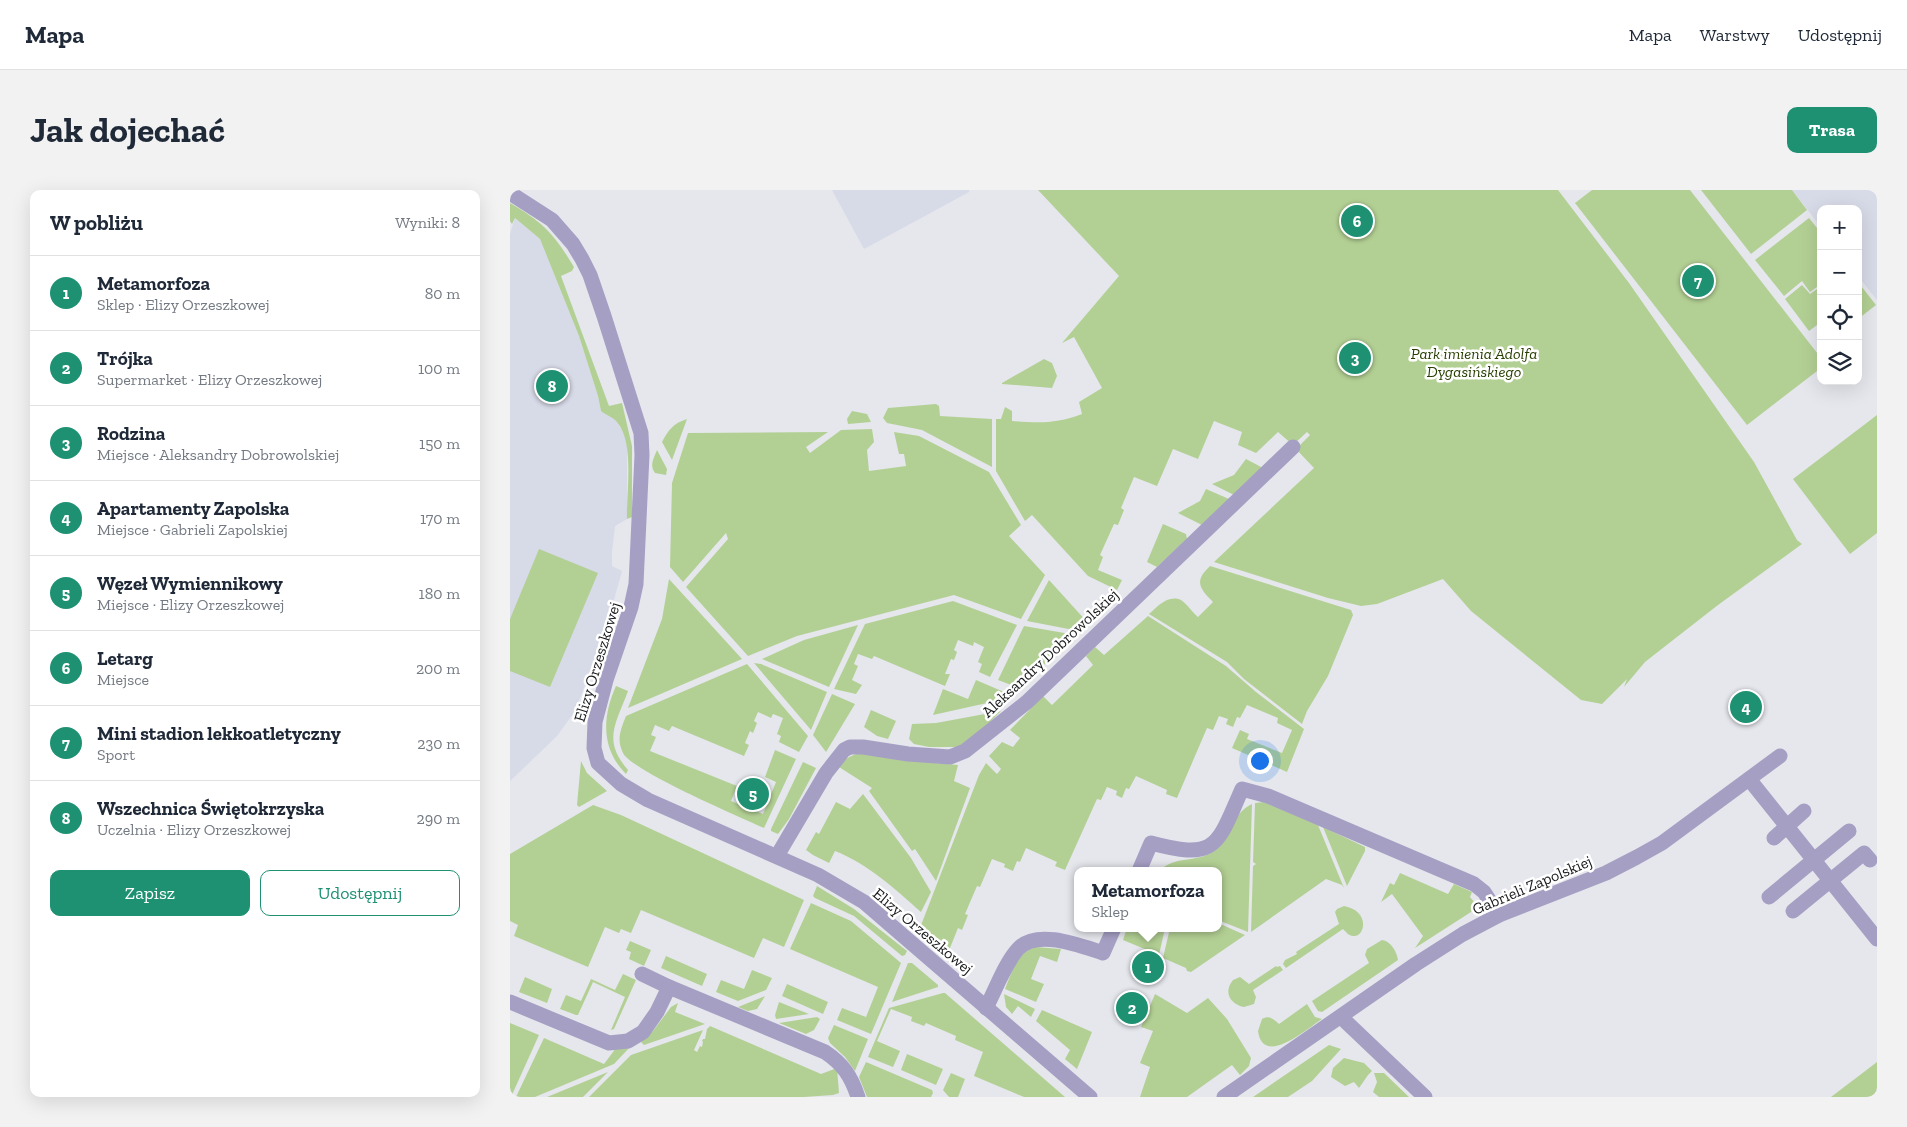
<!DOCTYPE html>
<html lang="pl">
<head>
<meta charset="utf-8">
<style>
  body { margin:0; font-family:"Zilla Slab",serif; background:#f2f2f3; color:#1f2937 }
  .controls { position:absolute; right:15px; top:15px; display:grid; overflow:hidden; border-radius:10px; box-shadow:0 5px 20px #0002 }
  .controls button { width:45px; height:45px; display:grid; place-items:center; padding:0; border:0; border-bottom:1px solid #e0e1e3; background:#fff; color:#1f2937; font:25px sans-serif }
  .you { position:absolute; left:749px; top:570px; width:18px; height:18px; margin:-12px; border:4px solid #fff; border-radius:50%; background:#1a73e8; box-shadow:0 0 0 8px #1a73e833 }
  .badge { display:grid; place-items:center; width:32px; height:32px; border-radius:50%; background:#1e9173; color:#fff; font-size:16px; font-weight:700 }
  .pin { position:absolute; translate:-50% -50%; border:2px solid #fff; box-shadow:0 1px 5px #0006 }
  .popup { position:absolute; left:564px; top:677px; width:148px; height:65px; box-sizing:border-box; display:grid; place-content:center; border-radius:10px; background:#fff; filter:drop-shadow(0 1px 4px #0005); font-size:16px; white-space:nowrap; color:#747a83 }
  .popup b { font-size:19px; color:#1f2937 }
  .popup::after { content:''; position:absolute; left:50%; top:100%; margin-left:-10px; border:10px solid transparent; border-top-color:#fff }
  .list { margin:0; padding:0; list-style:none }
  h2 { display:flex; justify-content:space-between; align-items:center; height:65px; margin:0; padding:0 20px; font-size:21px }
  h2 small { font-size:16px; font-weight:400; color:#747a83 }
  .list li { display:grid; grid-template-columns:32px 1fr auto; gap:15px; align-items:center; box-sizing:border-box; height:75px; padding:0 20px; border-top:1px solid #e0e1e3 }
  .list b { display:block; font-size:19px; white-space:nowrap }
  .list p { margin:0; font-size:16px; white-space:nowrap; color:#747a83 }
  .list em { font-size:16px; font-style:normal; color:#747a83 }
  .actions { display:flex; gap:10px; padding:15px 20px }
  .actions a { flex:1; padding:11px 0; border:1px solid #1e9173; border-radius:10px; text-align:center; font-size:18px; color:#1e9173 }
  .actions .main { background:#1e9173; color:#fff }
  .icon { flex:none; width:28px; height:28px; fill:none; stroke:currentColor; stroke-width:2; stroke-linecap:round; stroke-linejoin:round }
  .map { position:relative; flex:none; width:1367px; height:907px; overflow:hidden; border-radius:10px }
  header { display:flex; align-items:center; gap:30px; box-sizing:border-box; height:70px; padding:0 25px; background:#fff; border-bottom:1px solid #e0e1e3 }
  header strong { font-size:24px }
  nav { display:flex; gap:28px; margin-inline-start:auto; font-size:18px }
  .intro { display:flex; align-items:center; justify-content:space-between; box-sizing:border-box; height:120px; padding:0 30px }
  h1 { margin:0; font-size:35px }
  .button { padding:12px 22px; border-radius:10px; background:#1e9173; color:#fff; font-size:18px; font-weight:700 }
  main { display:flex; gap:30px; padding:0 30px }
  aside { flex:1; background:#fff; border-radius:10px; box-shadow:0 5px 20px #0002 }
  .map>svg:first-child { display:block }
</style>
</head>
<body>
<header>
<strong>Mapa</strong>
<nav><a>Mapa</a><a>Warstwy</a><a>Udostępnij</a></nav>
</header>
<div class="intro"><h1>Jak dojechać</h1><a class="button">Trasa</a></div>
<main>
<aside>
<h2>W pobliżu<small>Wyniki: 8</small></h2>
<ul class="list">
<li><span class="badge">1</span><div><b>Metamorfoza</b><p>Sklep · Elizy Orzeszkowej</p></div><em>80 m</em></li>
<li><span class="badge">2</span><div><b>Trójka</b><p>Supermarket · Elizy Orzeszkowej</p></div><em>100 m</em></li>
<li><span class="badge">3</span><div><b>Rodzina</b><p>Miejsce · Aleksandry Dobrowolskiej</p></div><em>150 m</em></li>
<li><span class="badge">4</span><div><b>Apartamenty Zapolska</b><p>Miejsce · Gabrieli Zapolskiej</p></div><em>170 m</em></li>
<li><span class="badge">5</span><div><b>Węzeł Wymiennikowy</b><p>Miejsce · Elizy Orzeszkowej</p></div><em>180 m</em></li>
<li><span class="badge">6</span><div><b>Letarg</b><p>Miejsce</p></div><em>200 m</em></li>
<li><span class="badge">7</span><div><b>Mini stadion lekkoatletyczny</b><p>Sport</p></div><em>230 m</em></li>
<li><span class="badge">8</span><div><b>Wszechnica Świętokrzyska</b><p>Uczelnia · Elizy Orzeszkowej</p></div><em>290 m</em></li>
</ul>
<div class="actions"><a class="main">Zapisz</a><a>Udostępnij</a></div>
</aside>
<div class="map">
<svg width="1367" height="907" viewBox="0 0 1367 907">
  <rect width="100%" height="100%" fill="#e5e7ed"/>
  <g fill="#d7dae7">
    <polygon points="322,0 459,0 459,2 354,59"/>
    <polygon points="1282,0 1367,0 1367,110 1348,86 1348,19 1311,19 1311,37"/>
    <polygon points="5,28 30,49 69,146 88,206 91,221 106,230 114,244 117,255 117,329 105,336 102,362 102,376 112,381 94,445 65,521 47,546 0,591 0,44"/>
  </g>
  <g fill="#b3d094">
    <path d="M 528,0 L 1048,0 L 1119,93 L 1244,272 L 1287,350 L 1292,354 L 1208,415 L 1158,454 L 1135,472 L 1114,497 L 1117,489 L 1092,514 L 1071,510 L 961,421 L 933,389 L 867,414 L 851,416 L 818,408 L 704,372 L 804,278 L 786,259 L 800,245 L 797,242 L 783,255 L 768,242 L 746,263 L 728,255 L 732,242 L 704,231 L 688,269 L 663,259 L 647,296 L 624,287 L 611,318 L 614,320 L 608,335 L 604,334 L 590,365 L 593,367 L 588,380 L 612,390 L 607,400 L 578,386 L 522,325 L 515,331 L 486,281 L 486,229 L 491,229 L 495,217 L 502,221 L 502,231 C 528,233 546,234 572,224 L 569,212 L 592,198 L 564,147 L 552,153 L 609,86 Z"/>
    <polygon points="1082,0 1180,0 1311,168 1311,178 1237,235 1065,13"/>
    <polygon points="1191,0 1282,0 1297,20 1241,64"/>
    <path d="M 0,13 C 34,33 44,44 64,77 L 62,81 L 51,86 L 99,216 L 112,213 L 122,256 L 122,327 L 117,329 C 116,303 125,253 107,232 C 103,227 96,225 91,221 L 88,206 L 69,146 L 30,49 L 5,28 L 2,34 L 0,31 Z"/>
    <polygon points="1299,28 1311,43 1311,94 1300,102 1292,91 1274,106 1245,70"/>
    <polygon points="1348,92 1366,115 1348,129"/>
    <polygon points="1292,95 1300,104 1310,97 1311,98 1311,132 1299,141 1275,109"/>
    <polygon points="534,169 542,173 547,186 542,198 492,194 492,193"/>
    <polygon points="426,214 429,216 430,226 482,229 482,277 412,240 377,233 373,228 378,218"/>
    <polygon points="342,221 357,224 361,232 338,234 337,229"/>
    <polygon points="1367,225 1367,343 1340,364 1283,289"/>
    <path d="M 177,229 L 162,270 L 152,252 C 158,240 164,233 177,229 Z"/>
    <polygon points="362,239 364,252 357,260 359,281 396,276 394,264 389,264 384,242 409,246 479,282 511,335 499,346 535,385 511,429 444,405 287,446 238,466 176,397 218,349 216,343 173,392 160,377 162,293 178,243 318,242 296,257 300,263 331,240"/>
    <path d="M 147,260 L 157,279 L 156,285 L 145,283 C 139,275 144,268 147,260 Z"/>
    <polygon points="736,269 753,278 726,306 702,294 724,285"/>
    <polygon points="696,299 719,309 692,335 668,323 690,311"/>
    <polygon points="653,334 676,344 677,349 647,377 637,372"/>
    <polygon points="29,359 88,383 40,497 0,481 0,429"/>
    <path d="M 700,376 L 841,420 L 843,425 L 818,486 L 797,521 L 792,534 L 734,489 L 717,472 L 639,424 C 647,417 658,404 671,410 C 677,414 683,423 688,427 L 703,412 C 689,398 684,391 700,376 Z"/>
    <polygon points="159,389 232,469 118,518 152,429"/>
    <polygon points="539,390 578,433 569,441 517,431"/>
    <polygon points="443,411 507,435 480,487 469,482 472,474 468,472 474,457 464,452 463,456 448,450 444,460 447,462 444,470 441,469 435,484 440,484 435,496 364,466 362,469 348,464 344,474 348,476 342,490 352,495 346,504 324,499 355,434"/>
    <polygon points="638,426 716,476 746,502 794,539 777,582 722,558 730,540 739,544 737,549 772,563 782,540 767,533 768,528 737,515 730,528 727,527 723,537 716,534 718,529 709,526 703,540 697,538 667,608 656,604 657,600 626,586 619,599 616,598 612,608 606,605 607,601 597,597 591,610 587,609 555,680 545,676 547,672 516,658 510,672 507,671 503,681 494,677 495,674 482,669 470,697 467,696 455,724 458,725 452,740 448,738 440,758 433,764 408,743 469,585 476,573 487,584 491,579 479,566 492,552 503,557 510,548 500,540 533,506 542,515 583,475 576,466 585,457 594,465"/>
    <polygon points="348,435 319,497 252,469 294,450"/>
    <polygon points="514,436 566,445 509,498 488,490"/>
    <polygon points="244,473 251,474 317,502 301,540"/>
    <path d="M 237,474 L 298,546 L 289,562 L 269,552 L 271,546 L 267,544 L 273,528 L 263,524 L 261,528 L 248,522 L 244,531 L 247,533 L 243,543 L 240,541 L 235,553 L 239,555 L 234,566 L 162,536 L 159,541 L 145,535 L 141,545 L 146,547 L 140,561 L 227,596 L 221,611 L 253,624 L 266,592 L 255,587 L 265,560 L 286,569 L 254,638 C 230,627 122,581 113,563 C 106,549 111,539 116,526 Z"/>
    <polygon points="466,490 501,505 495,509 423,525 433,499 458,509"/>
    <path d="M 106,496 L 118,501 C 106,534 92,550 118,580 L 116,584 C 91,559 92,527 106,496 Z"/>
    <polygon points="322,504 345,514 316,562 303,545"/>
    <polygon points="361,520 386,531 378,549 367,546 354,537"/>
    <polygon points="491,521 471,541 448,557 419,557 404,554 399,549 402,534 426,533"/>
    <path d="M 357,562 L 390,570 L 448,575 L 444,591 L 460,598 L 426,691 L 405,659 L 402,661 L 359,601 L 362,598 L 329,577 C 336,566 345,564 357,562 Z"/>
    <polygon points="71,571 77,583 97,601 69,617 67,615"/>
    <polygon points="293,572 306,578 279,629 268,644 261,641 261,639"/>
    <path d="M 353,604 L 401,668 L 421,702 L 411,722 C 385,699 358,674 325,661 L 319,673 L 303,665 L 296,660 L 306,642 L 309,644 L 326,612 L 340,619 Z"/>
    <polygon points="754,612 808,635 834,698 832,695 816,689 741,742 743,676 746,674 743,672 745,613"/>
    <path d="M 742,614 L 738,742 L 708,730 L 708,681 L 649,681 C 666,665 685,673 703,662 C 722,650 721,623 742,614 Z"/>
    <polygon points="83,615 111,625 294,710 274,757 253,748 244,768 131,720 121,743 111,739 109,743 95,737 78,777 4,746 8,735 0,731 0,664"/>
    <polygon points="813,637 855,657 855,661 837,696"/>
    <polygon points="890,683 938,704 944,694 962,702 960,707 965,713 965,717 961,722 905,758 913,746 882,704 871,712 880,693 884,695"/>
    <polygon points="307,696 344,719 397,761 395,765 392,766 344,726 305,708 303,706"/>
    <polygon points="301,713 341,731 391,773 361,844 327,830 332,818 356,827 368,797 280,759"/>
    <path d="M 834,716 C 861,721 855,748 843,746 C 839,746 836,742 833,739 L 776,778 L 773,774 L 775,770 L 787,764 L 786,762 L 829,734 L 825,722 L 827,719 Z"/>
    <polygon points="708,733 735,745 681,782 677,781 676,778 653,768 660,738 708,738"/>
    <polygon points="617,738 655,738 649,765 613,750"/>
    <path d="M 872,750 C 881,751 887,762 888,770 L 812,822 L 808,821 L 802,811 L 859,773 L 855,765 L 857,759 Z"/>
    <polygon points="120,751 141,760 134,776 119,769 121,762 116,760"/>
    <path d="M 526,757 L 551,759 L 547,772 L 530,766 L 521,789 L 534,794 L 526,812 L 495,799 C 502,782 507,762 526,757 Z"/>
    <polygon points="156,766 197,784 192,796 151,778"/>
    <polygon points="398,773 402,773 428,795 428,797 382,812"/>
    <path d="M 766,776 L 767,777 L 770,776 L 773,780 L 743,800 L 746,807 L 744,814 L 734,817 C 720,814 713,802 723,790 L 730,787 L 739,794 Z"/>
    <polygon points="242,780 262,788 256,800 228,811 206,802 211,790 234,799"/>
    <polygon points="113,784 126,790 104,839 101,840 115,807 83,792 68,825 66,825 50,819 56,805 71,811 81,789 105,800"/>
    <polygon points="15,787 42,799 37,813 9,802"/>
    <polygon points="277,794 318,812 313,824 272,806"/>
    <polygon points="433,803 435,803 555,907 514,907 464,886 473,862 445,850 446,846 416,833 414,836 401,831 402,827 381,819 367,851 390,861 383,877 358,867 379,818"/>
    <polygon points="494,804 525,819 521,827 508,816 502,824 496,817"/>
    <polygon points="645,804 677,823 698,808 717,829 741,868 739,876 730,885 722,875 677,907 630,907 640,877 630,873 643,841 631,837"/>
    <polygon points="255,806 247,819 238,821 228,817"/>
    <polygon points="269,812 299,824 266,829 265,825"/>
    <polygon points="168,813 165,822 195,834 134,855 131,852 143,841 161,817"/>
    <path d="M 797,814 L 805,827 L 812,829 C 798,838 753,878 748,841 L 752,829 C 759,825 764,829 769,834 Z"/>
    <polygon points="532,820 582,842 567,879 555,869 560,860 526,831"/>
    <polygon points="307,827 310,829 304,840 296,844 269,833"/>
    <polygon points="0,833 29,845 1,907 0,907"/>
    <polygon points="324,835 358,849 345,881 335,867 320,853 318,848"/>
    <polygon points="200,836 311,884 327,878 329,903 323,905 294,907 79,907 121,865 193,840 184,860 187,862 190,856 192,857 193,852 192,851 193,849 195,849 197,839"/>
    <polygon points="34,848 94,874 106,858 121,856 104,874 25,907 6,907"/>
    <polygon points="819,855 831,859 802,891 778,907 743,907"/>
    <polygon points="397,864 433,879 426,895 391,880"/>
    <polygon points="834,868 854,873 862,881 858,885 849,898 844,892 835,896 821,887 823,878"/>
    <polygon points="356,872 422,900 423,903 421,907 357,907 349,887"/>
    <polygon points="1367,872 1367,907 1321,907"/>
    <polygon points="98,882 73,907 37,907"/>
    <polygon points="441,883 455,889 448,907 439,907 433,900"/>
    <polygon points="864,883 874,883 899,907 869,907 863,902 867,892"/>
  </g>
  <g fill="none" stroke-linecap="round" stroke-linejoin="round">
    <g stroke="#a69fc4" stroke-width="15">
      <polyline points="0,3 42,30 63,54 72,69 80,85 94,126 131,243 132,265 126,394 121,417 96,490 85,532 84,558 88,573 111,594 138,610 308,685 354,712 580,907"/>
      <polyline points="1239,589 1367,749"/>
      <polyline points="1264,648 1294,621"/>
      <polyline points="267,666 316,583 334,560 340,557 353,557 398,564 440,567 455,561 517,512 783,257"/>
      <path d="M 629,681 L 641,653 C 708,671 707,655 732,599 L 758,606 L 964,694 L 974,702 L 989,725"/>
      <polyline points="1259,707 1339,641"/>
      <polyline points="1283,721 1354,663 1360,670"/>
      <polyline points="132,784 159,797"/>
      <path d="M 0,812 L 99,853 L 118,851 L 133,842 L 147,822 L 159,797 L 315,862 C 333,874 341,886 348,907"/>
      <path d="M 476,818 C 485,801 495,773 508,759 C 527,738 571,756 593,763 L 604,738"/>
      <polyline points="831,827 915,907"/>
      <polyline points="714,907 906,774 953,744 989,725 1096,683 1127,667 1152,653 1270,566"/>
    </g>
  </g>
  <g text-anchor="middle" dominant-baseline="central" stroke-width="5" stroke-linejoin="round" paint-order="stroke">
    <g font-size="16" font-style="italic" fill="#283f01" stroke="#fff">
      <text x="964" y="163">Park imienia Adolfa<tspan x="964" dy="18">Dygasińskiego</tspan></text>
    </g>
    <g font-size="16" fill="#17181a" stroke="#fff">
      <text transform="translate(540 463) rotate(-43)">Aleksandry Dobrowolskiej</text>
      <text transform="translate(87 472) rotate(-73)">Elizy Orzeszkowej</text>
      <text transform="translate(1022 695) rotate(-23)">Gabrieli Zapolskiej</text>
      <text transform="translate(413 741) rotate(40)">Elizy Orzeszkowej</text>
    </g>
  </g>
</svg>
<div class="controls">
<button>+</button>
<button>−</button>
<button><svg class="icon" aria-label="locate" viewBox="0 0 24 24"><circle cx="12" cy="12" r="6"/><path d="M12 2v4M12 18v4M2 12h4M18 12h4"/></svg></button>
<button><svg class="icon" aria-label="layers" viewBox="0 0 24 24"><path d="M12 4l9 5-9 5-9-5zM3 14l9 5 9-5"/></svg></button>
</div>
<div class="you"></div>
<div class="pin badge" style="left:638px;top:777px">1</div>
<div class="popup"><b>Metamorfoza</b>Sklep</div>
<div class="pin badge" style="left:622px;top:818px">2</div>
<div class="pin badge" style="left:845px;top:168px">3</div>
<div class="pin badge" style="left:1236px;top:517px">4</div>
<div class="pin badge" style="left:243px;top:604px">5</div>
<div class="pin badge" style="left:847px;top:31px">6</div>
<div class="pin badge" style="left:1188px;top:91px">7</div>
<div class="pin badge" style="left:42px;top:196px">8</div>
</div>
</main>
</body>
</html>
